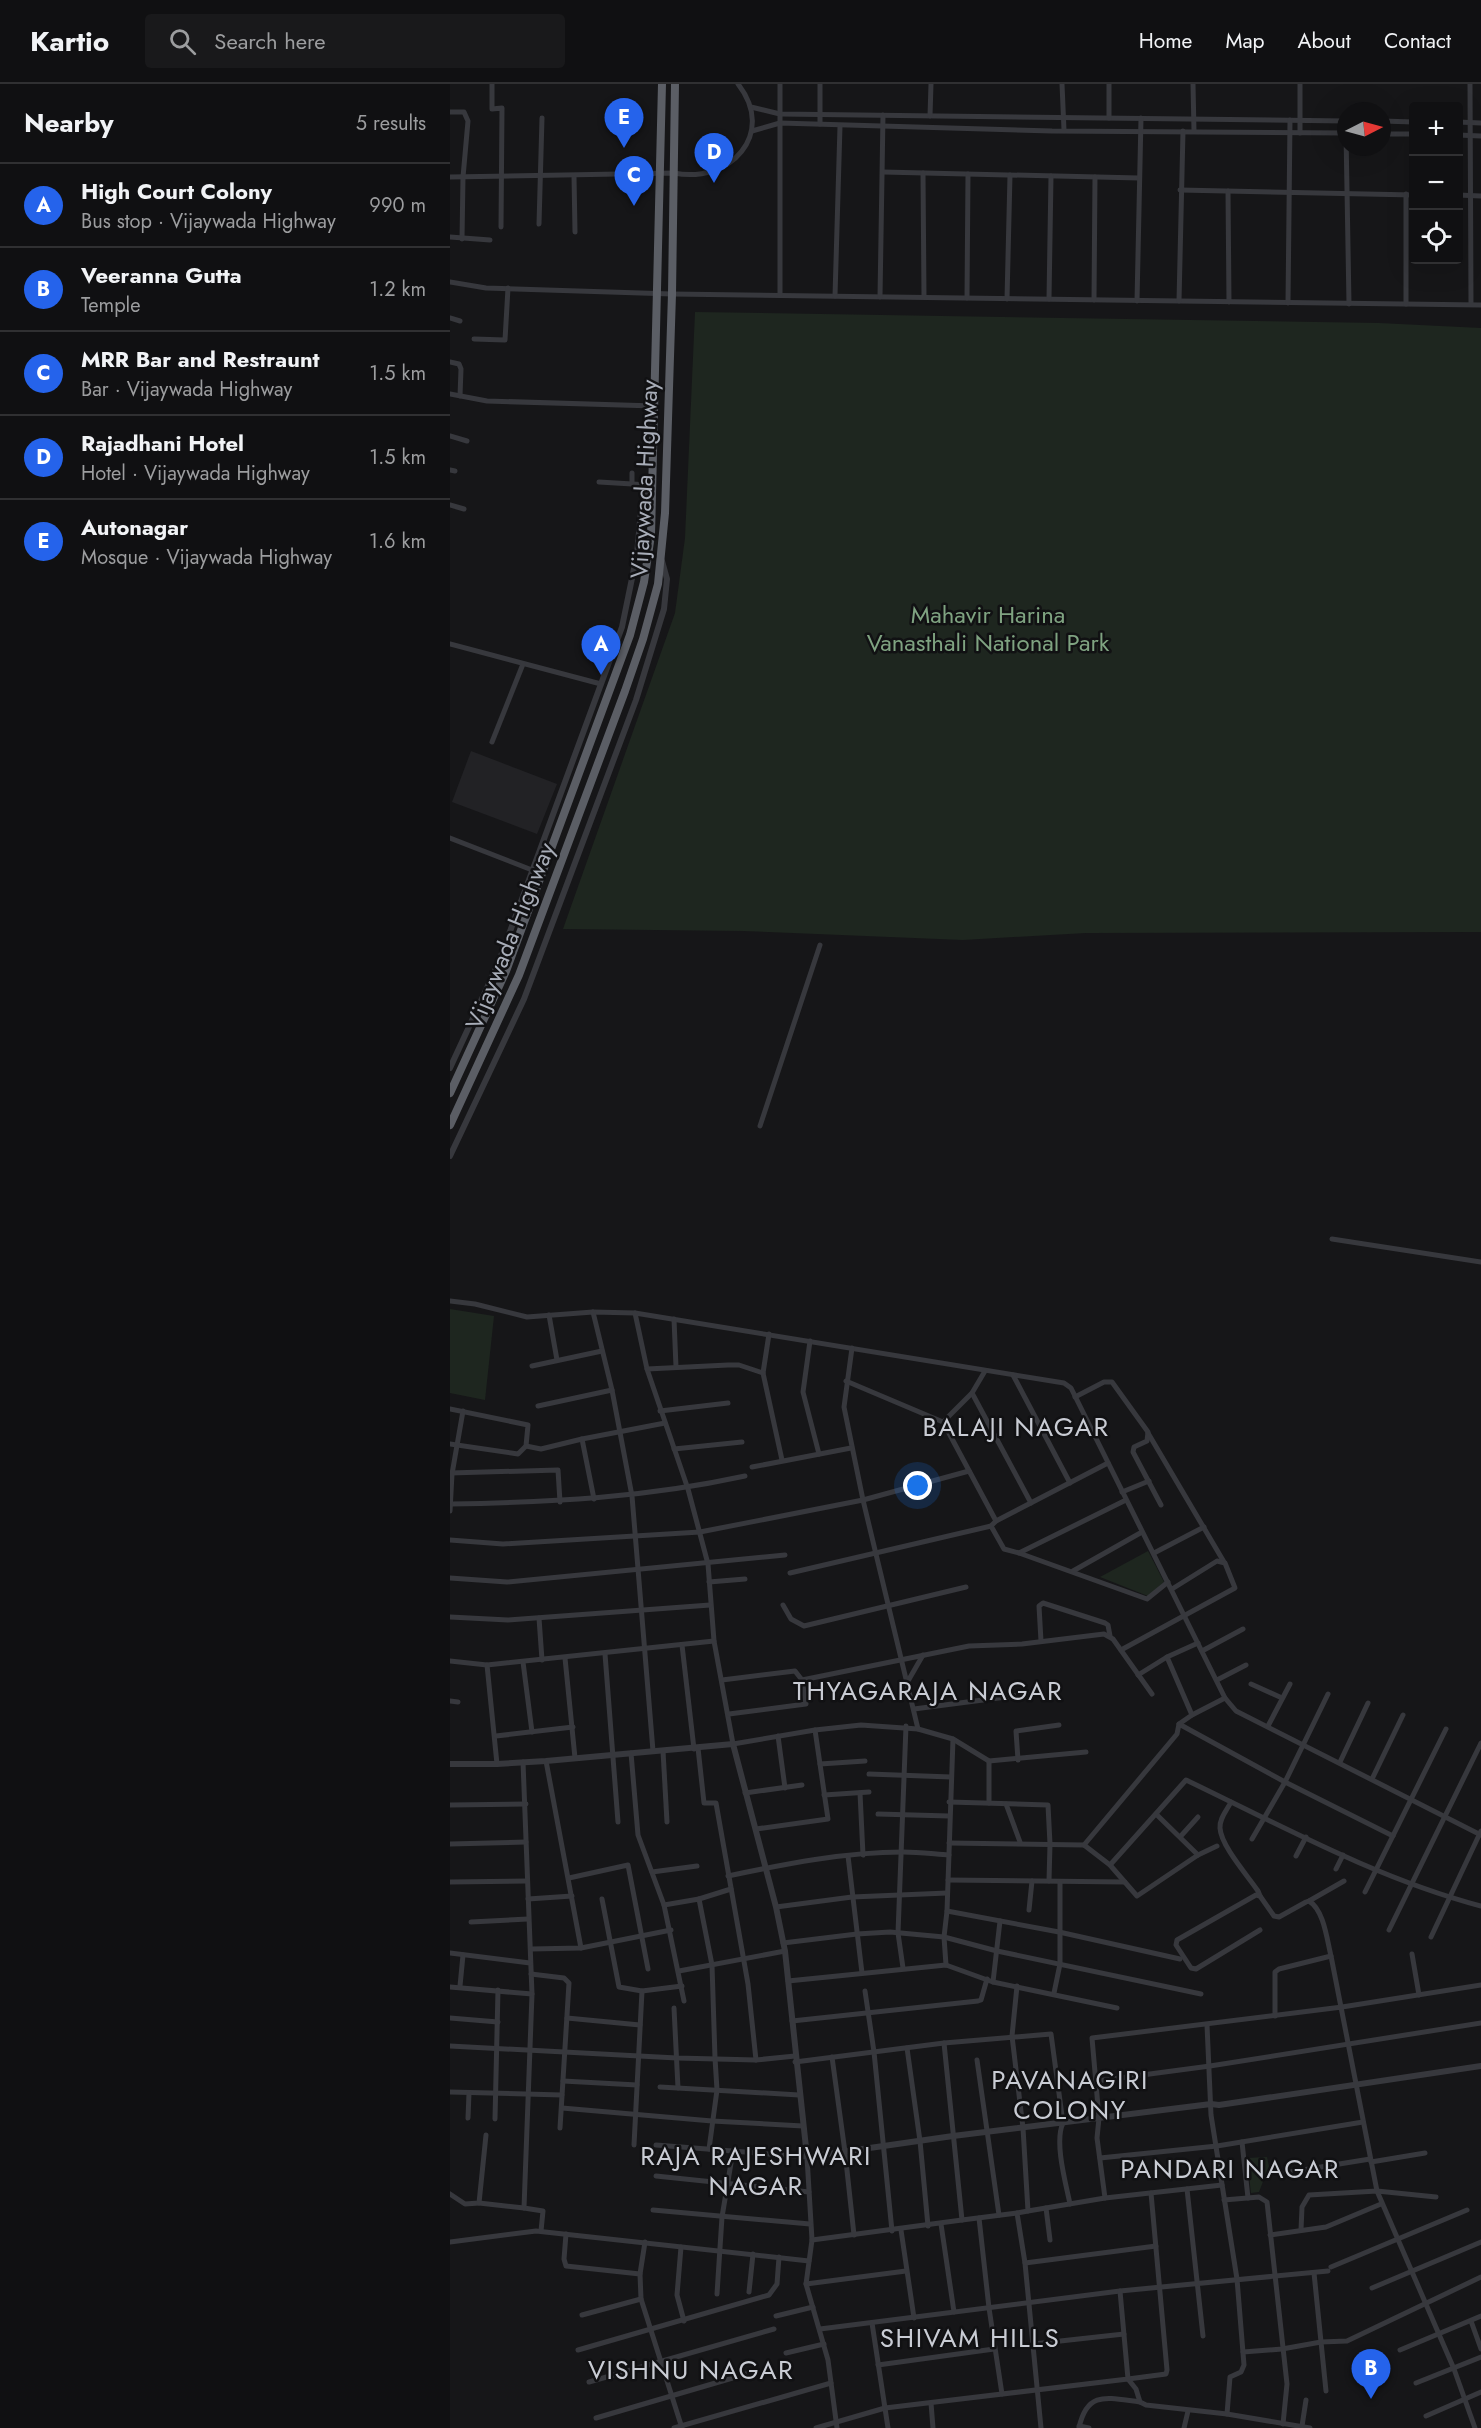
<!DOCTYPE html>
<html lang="en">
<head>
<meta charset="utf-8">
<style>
  body { margin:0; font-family:Jost,sans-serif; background:#19191b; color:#f1f3f6 }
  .controls { position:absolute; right:18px; top:18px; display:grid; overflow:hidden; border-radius:6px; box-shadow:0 6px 24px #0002 }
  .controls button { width:54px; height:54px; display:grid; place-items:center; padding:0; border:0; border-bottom:2px solid #303032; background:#101012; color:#f1f3f6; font:30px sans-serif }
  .compass { position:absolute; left:887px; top:18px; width:54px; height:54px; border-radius:50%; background:#101012; box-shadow:0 6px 24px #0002; rotate:84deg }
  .you { position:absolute; left:468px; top:1402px; width:21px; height:21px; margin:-15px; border:4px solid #fff; border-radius:50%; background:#1a73e8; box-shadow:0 0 0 9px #1a73e833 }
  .badge { display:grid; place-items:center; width:39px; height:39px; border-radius:50%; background:#2563eb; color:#fff; font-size:20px; font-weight:700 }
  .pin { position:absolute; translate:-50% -50px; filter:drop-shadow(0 2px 3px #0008) }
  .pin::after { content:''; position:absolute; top:32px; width:21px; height:18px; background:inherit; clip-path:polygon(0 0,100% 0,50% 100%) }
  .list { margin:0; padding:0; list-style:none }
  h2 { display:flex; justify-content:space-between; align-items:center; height:78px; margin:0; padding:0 24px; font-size:26px }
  h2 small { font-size:20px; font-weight:400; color:#9c9d9f }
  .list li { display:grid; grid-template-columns:39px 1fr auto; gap:18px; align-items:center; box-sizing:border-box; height:84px; padding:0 24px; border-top:2px solid #303032 }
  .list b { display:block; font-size:22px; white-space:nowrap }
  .list p { margin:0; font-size:20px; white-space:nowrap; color:#9c9d9f }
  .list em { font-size:20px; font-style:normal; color:#9c9d9f }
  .icon { flex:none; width:33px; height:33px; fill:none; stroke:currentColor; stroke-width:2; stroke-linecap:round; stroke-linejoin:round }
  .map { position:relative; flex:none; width:1031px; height:2344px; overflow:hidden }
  header { display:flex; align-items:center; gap:36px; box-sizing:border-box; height:84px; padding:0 30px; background:#101012; border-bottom:2px solid #303032 }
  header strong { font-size:28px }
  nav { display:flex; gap:33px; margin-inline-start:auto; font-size:21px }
  .search { width:420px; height:54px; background:#19191b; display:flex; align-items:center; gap:15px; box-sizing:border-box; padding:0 21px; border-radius:6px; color:#9c9d9f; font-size:22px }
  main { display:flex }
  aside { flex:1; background:#101012 }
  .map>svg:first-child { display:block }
</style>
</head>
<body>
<header>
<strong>Kartio</strong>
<div class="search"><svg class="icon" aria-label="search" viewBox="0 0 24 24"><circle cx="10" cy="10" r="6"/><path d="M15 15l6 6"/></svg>Search here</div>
<nav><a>Home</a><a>Map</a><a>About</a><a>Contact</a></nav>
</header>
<main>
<aside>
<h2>Nearby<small>5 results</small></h2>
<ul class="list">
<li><span class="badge">A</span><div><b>High Court Colony</b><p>Bus stop · Vijaywada Highway</p></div><em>990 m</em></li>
<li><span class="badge">B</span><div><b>Veeranna Gutta</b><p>Temple</p></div><em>1.2 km</em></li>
<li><span class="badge">C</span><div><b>MRR Bar and Restraunt</b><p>Bar · Vijaywada Highway</p></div><em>1.5 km</em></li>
<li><span class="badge">D</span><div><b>Rajadhani Hotel</b><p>Hotel · Vijaywada Highway</p></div><em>1.5 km</em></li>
<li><span class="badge">E</span><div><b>Autonagar</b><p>Mosque · Vijaywada Highway</p></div><em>1.6 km</em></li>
</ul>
</aside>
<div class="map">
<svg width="1031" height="2344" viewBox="0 0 1031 2344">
  <rect width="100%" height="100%" fill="#161618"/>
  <polygon fill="#222225" points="21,667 107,700 87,750 2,718"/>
  <g fill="#1e261f">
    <polygon points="245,228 929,239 1031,244 1031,848 636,849 513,856 293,847 113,845 225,529 235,454"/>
    <polygon points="0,1225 44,1232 35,1316 0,1309"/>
    <polygon points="698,1467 714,1498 698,1512 650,1493"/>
    <polygon points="817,2073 820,2087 817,2087 809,2108 801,2109 797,2074"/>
  </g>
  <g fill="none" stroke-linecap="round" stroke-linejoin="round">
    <g stroke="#37383d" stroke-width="5">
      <polyline points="42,0 42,25 52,24 51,143"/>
      <polyline points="370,0 370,40"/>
      <polyline points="612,0 614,46"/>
      <polyline points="743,0 744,47"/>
      <polyline points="850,0 850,49"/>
      <polyline points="1020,0 1021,220"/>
      <polyline points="301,23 330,30 896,37"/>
      <polyline points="0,28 14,28 18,37 13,93 12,155"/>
      <polyline points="480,32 481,0"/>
      <polyline points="659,34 659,0"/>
      <polyline points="932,37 964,38"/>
      <polyline points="1008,38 1031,39"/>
      <polyline points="302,47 330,39 602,47 896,49"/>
      <polyline points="896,49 899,220"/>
      <polyline points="932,50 964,50"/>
      <polyline points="1008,51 1031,52"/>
      <polyline points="433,88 689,94"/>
      <polyline points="473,89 474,213"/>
      <polyline points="124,92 125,148"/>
      <path d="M 0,93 L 224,89 C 280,100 327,50 288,0"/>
      <polyline points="730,106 964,111"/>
      <polyline points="778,107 779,218"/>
      <polyline points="1008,111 1031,112"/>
      <polyline points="89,140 92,34"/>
      <polyline points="0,153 40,156"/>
      <polyline points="0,198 36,204 222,210 1031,221"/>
      <polyline points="330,211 330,0"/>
      <polyline points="385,212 390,42"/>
      <polyline points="430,213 433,31"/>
      <polyline points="517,214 518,90"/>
      <polyline points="557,215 560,91"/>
      <polyline points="599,215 601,92"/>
      <polyline points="644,216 645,93"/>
      <polyline points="687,217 691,34"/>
      <polyline points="729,217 733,47"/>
      <polyline points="838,219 840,36"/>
      <polyline points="956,220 956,110"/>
      <polyline points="0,234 10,237"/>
      <polyline points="24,255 55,256 58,204"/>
      <polyline points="0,278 9,280 11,285 10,312"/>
      <polyline points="0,310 37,317 205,322"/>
      <polyline points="0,352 17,357"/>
      <polyline points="0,386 5,387"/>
      <polyline points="149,398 199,401"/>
      <polyline points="182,399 182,389"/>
      <polyline points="0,421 14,425"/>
      <polyline points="0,560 151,600"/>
      <polyline points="42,658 73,580"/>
      <polyline points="0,754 82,786"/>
      <polyline points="310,1042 370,861"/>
      <polyline points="882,1155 1031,1178"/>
      <polyline points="0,1217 25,1220 77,1233 143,1228 185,1229 614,1299 621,1304 775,1614 786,1627 1031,1751"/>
      <polyline points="143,1228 162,1306 182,1412 203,1667"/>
      <polyline points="185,1229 197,1285 238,1405 258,1480 264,1557 283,1660 365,1646 411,1641 468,1645 503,1655 539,1677 636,1668"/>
      <polyline points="99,1231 107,1276"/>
      <polyline points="224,1235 226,1283"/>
      <polyline points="319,1250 313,1289 332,1376"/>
      <polyline points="360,1257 353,1308 369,1370"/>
      <polyline points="402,1264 394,1323 413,1416 468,1645"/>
      <polyline points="82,1282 152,1267"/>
      <polyline points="197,1285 278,1281 289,1281 313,1289"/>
      <polyline points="535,1287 522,1309 581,1419"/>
      <polyline points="563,1291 620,1399"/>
      <polyline points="396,1297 493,1338 546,1437"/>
      <polyline points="625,1313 654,1298 662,1298 698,1348 697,1357 684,1363 683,1368 711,1421"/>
      <polyline points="88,1322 162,1306"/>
      <polyline points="0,1325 78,1341 76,1362 68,1370 0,1360"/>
      <polyline points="210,1327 278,1319"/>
      <polyline points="493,1338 522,1309"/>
      <polyline points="698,1349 774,1478"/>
      <polyline points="132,1355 144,1415"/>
      <polyline points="76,1362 91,1365 132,1355 215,1339"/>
      <polyline points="224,1365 292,1358"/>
      <polyline points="302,1383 401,1364"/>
      <polyline points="0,1389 108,1386 110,1418"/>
      <polyline points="672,1408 699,1397"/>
      <path d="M 0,1420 C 103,1418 194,1414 295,1392"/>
      <polyline points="0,1427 2,1390 13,1327"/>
      <polyline points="541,1442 554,1465 569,1469 676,1416"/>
      <polyline points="0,1456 53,1460 250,1448 413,1416 519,1387"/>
      <polyline points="569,1469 697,1515 718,1498"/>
      <polyline points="704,1469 754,1443"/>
      <polyline points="623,1487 692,1448"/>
      <polyline points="340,1489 541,1442 546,1437 658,1379"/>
      <polyline points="0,1494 57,1498 335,1471"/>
      <polyline points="259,1498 295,1495"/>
      <polyline points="333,1521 341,1535 354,1542 516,1503"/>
      <polyline points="0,1533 58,1536 260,1521"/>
      <polyline points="89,1534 92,1576"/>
      <polyline points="591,1557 589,1522 593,1519 655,1539 658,1541 660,1552"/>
      <polyline points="232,1561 244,1665"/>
      <polyline points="671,1566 785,1504 775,1479 767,1477 722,1505"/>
      <polyline points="752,1567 793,1545"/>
      <polyline points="155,1570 168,1738"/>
      <polyline points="717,1573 742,1631"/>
      <polyline points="115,1574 125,1674"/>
      <polyline points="0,1577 37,1581 264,1557"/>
      <polyline points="73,1578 82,1648"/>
      <polyline points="37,1581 47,1680"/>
      <polyline points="688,1591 717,1573 748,1559"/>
      <polyline points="272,1596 345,1587 352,1596"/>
      <polyline points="767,1596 796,1581"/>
      <polyline points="458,1597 473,1571"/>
      <polyline points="801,1600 832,1614"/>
      <polyline points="0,1617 8,1618"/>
      <polyline points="464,1625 586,1609"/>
      <polyline points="279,1630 356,1620 352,1596 519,1562 572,1560 654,1550 663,1555 702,1610"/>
      <polyline points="729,1640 742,1631 775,1614"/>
      <polyline points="818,1642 840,1600"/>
      <polyline points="46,1652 123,1643"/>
      <polyline points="328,1652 335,1704"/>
      <polyline points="248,1664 254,1719 266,1719 298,1900 306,1976"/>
      <polyline points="213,1667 217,1738"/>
      <polyline points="181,1669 188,1751 214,1821 234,1917"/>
      <polyline points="568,1676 566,1647 609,1641"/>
      <polyline points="96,1677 131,1864"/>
      <polyline points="539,1677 539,1719"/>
      <polyline points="73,1678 82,1910 74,2124 93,2127 91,2147"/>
      <polyline points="890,1678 918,1619"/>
      <polyline points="370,1680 415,1677"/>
      <polyline points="419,1690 501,1693"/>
      <polyline points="922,1695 953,1631"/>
      <polyline points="295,1709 352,1701"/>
      <polyline points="410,1709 413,1771"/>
      <polyline points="374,1711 419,1708"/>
      <polyline points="499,1718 598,1721 600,1760 599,1797"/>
      <path d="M 781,1718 C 777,1726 769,1735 770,1744 C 771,1762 798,1792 808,1807 L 810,1812"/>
      <polyline points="556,1720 570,1758"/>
      <polyline points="0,1721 76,1720"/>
      <polyline points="428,1730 499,1732"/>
      <polyline points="706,1730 748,1771"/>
      <polyline points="306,1745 378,1735 365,1646"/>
      <polyline points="730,1753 748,1733"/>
      <polyline points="802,1755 835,1698 878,1610"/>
      <polyline points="499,1759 634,1761 660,1781 687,1812 748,1771 767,1762"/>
      <polyline points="0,1760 76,1758"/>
      <polyline points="634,1761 727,1650 729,1640 835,1698 943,1752"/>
      <polyline points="398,1772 412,1889"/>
      <polyline points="846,1772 856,1753"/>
      <path d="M 660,1781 L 736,1696 C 832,1742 928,1795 1031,1822"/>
      <polyline points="886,1785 893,1771"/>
      <polyline points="202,1788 247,1782"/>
      <path d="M 278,1792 C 335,1780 395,1768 453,1768 C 468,1768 484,1770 499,1771"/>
      <polyline points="119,1794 178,1781 198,1885"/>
      <polyline points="498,1796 675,1798"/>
      <polyline points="0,1798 77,1797"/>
      <polyline points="915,1808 996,1645"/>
      <polyline points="78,1815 122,1812"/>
      <polyline points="152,1815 169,1903 192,1907 232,1902"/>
      <polyline points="249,1815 281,1805"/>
      <polyline points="859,1817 894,1797"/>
      <polyline points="214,1821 249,1815 262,1881 265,1974 267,2006 259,2065"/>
      <polyline points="326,1823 402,1813 497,1809"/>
      <polyline points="579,1826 582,1797"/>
      <polyline points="497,1827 609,1848 730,1875"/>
      <polyline points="21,1838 78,1835"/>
      <path d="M 810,1846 L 746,1885 L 741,1884 L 726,1861 L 727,1856 L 806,1811 L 810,1812 L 824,1832 L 829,1833 L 856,1818 L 859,1817 C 874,1826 877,1856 881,1872 L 927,2107 L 1004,2285 L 1025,2344"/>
      <polyline points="939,1846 1031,1659"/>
      <polyline points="981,1853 1031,1747"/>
      <polyline points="333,1859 407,1850 440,1848 494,1853 547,1867 751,1910"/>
      <polyline points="81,1865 131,1864 221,1846"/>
      <polyline points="0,1869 80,1879"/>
      <polyline points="962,1870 969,1911"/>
      <polyline points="496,1881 494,1853 497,1827 503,1655"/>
      <polyline points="453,1884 448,1849 456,1642"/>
      <polyline points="229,1887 335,1867"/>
      <polyline points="81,1890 114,1894 119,1899 110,2044"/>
      <polyline points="338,1897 496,1881 543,1898 667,1924"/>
      <polyline points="543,1898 550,1837"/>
      <polyline points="10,1902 13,1871"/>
      <polyline points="567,1902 562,1952 573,2044 578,2127 567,2129 575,2179 591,2344"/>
      <polyline points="0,1903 82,1910"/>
      <polyline points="415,1907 424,1968 442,2147"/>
      <polyline points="604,1909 610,1880 610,1798"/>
      <polyline points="224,1924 228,2004"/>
      <polyline points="825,1932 825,1888 829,1885 881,1872"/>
      <polyline points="0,1934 48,1938"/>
      <polyline points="117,1934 190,1941"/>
      <polyline points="342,1937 528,1917 531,1916 537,1895"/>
      <polyline points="757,1941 761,2031 787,2195 794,2281 791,2288 780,2293 777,2330"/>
      <polyline points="494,1959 512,2136 567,2129"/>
      <polyline points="0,1962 227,1974 306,1976 345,1972"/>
      <polyline points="457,1964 470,2057 478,2142"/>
      <polyline points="382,1973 395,2068 404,2151"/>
      <polyline points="527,1976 549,2131"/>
      <path d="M 345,1978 L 494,1959 L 601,1950 L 613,2039 C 604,2058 616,2100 620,2120"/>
      <polyline points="113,1997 187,2001"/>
      <polyline points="647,1997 760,1982 1031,1939"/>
      <polyline points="210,2003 349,2011"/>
      <polyline points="0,2008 112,2011"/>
      <polyline points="112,2024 262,2037 353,2042"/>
      <polyline points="18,2034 19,2009"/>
      <polyline points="45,2035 48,1906"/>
      <polyline points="792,2058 798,2114"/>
      <polyline points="184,2061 192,1907"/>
      <polyline points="206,2061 357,2073 362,2156 356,2200 378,2276 387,2344"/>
      <polyline points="650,2074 767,2062 913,2038"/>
      <polyline points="921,2078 975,2069"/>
      <polyline points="834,2089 920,2075"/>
      <polyline points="206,2092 359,2108"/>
      <polyline points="737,2105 753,2252"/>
      <polyline points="0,2110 15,2120 29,2119 36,2051"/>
      <polyline points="655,2114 647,2054 649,2034 642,1954 892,1923 1031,1901"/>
      <polyline points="774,2116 809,2113 817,2118 837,2300 833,2340"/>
      <polyline points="29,2119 74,2124"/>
      <polyline points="596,2124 600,2156"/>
      <polyline points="203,2126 360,2140"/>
      <polyline points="578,2127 655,2114 772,2101"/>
      <polyline points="529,2134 539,2224 552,2310"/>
      <polyline points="491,2140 504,2228"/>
      <polyline points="451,2146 464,2234"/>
      <polyline points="851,2146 852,2123 859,2111 927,2107 986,2113"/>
      <polyline points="116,2150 114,2175 116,2182 190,2190"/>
      <polyline points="820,2151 876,2143 931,2120"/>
      <polyline points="362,2156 512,2136"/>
      <polyline points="0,2158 86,2147 359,2177"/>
      <polyline points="195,2158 190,2190 191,2215 232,2344"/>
      <polyline points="231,2163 227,2211 234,2237"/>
      <polyline points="575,2179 706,2162"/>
      <polyline points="881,2183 1017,2126"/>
      <polyline points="864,2189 876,2307"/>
      <polyline points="356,2200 456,2187"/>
      <polyline points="922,2204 1031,2158"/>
      <polyline points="299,2208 303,2170"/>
      <polyline points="267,2210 272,2133 283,2067"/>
      <polyline points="132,2231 191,2215"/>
      <polyline points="326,2232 363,2223"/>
      <polyline points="1021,2237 1031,2265"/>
      <polyline points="422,2239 438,2344"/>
      <polyline points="370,2245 670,2207 878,2187"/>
      <polyline points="583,2260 674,2250"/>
      <polyline points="128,2266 319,2211 327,2200 329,2173"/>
      <polyline points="950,2266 1031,2232"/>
      <polyline points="793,2268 832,2265 871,2258 897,2257 1031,2193"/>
      <polyline points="336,2269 374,2260"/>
      <polyline points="428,2281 544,2265"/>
      <polyline points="678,2295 716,2290 717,2286 701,2109"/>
      <polyline points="678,2295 686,2305 690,2318 696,2321 777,2330 860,2344"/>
      <polyline points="139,2298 324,2245"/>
      <polyline points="966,2299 1031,2273"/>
      <polyline points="481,2319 483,2344"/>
      <polyline points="976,2332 1031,2308"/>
      <polyline points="146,2334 303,2288"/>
      <polyline points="629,2342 639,2344"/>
      <polyline points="852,2342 856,2316"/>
      <polyline points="224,2344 381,2299"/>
      <polyline points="366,2344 435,2324 678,2295 670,2207"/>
      <path d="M 629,2344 C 637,2306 658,2314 690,2318"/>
      <polyline points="734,2344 738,2327"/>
    </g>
    <g stroke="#37383d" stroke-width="6">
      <polyline points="0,984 48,880 172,543 187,470 191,426 200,400"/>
      <polyline points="0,1072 74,915 186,616 214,525 217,495 212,477"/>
      <polyline points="0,1680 47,1680 96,1677 283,1660 326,1823 335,1867 357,2073 503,2052 761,2020 769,2021 1031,1982"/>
    </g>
    <g stroke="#5b5e65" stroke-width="8">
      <polyline points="0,1009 56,887 180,551 194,498 201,451 212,0"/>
      <polyline points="0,1041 69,891 175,607 193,555 208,500 215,429 222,210 225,0"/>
    </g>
  </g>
  <g text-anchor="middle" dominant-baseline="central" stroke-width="5" stroke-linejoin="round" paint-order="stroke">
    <g font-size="24" fill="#a8adb8" stroke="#111113">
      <text transform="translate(194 395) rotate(-87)">Vijaywada Highway</text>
      <text transform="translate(60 852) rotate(-68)">Vijaywada Highway</text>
    </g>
    <g font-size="24" fill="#7fa381" stroke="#111113">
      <text x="538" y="530">Mahavir Harina<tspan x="538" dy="28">Vanasthali National Park</tspan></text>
    </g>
    <g font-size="26" letter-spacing="1.5" fill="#c9ccd4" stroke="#111113">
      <text x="566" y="1343">BALAJI NAGAR</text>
      <text x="478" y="1607">THYAGARAJA NAGAR</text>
      <text x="620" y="1996">PAVANAGIRI<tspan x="620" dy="30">COLONY</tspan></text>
      <text x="306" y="2072">RAJA RAJESHWARI<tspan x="306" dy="30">NAGAR</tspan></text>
      <text x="780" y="2085">PANDARI NAGAR</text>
      <text x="520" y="2254">SHIVAM HILLS</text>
      <text x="241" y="2286">VISHNU NAGAR</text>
    </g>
  </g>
</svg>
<div class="controls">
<button>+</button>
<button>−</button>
<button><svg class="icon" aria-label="locate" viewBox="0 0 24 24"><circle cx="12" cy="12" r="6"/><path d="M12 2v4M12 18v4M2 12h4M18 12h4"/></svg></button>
</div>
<svg class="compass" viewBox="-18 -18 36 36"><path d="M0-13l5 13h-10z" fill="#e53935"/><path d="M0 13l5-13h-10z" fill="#9c9d9f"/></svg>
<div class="you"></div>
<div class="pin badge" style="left:151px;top:591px">A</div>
<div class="pin badge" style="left:921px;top:2315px">B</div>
<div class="pin badge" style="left:184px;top:122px">C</div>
<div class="pin badge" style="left:264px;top:99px">D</div>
<div class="pin badge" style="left:174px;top:64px">E</div>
</div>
</main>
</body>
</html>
